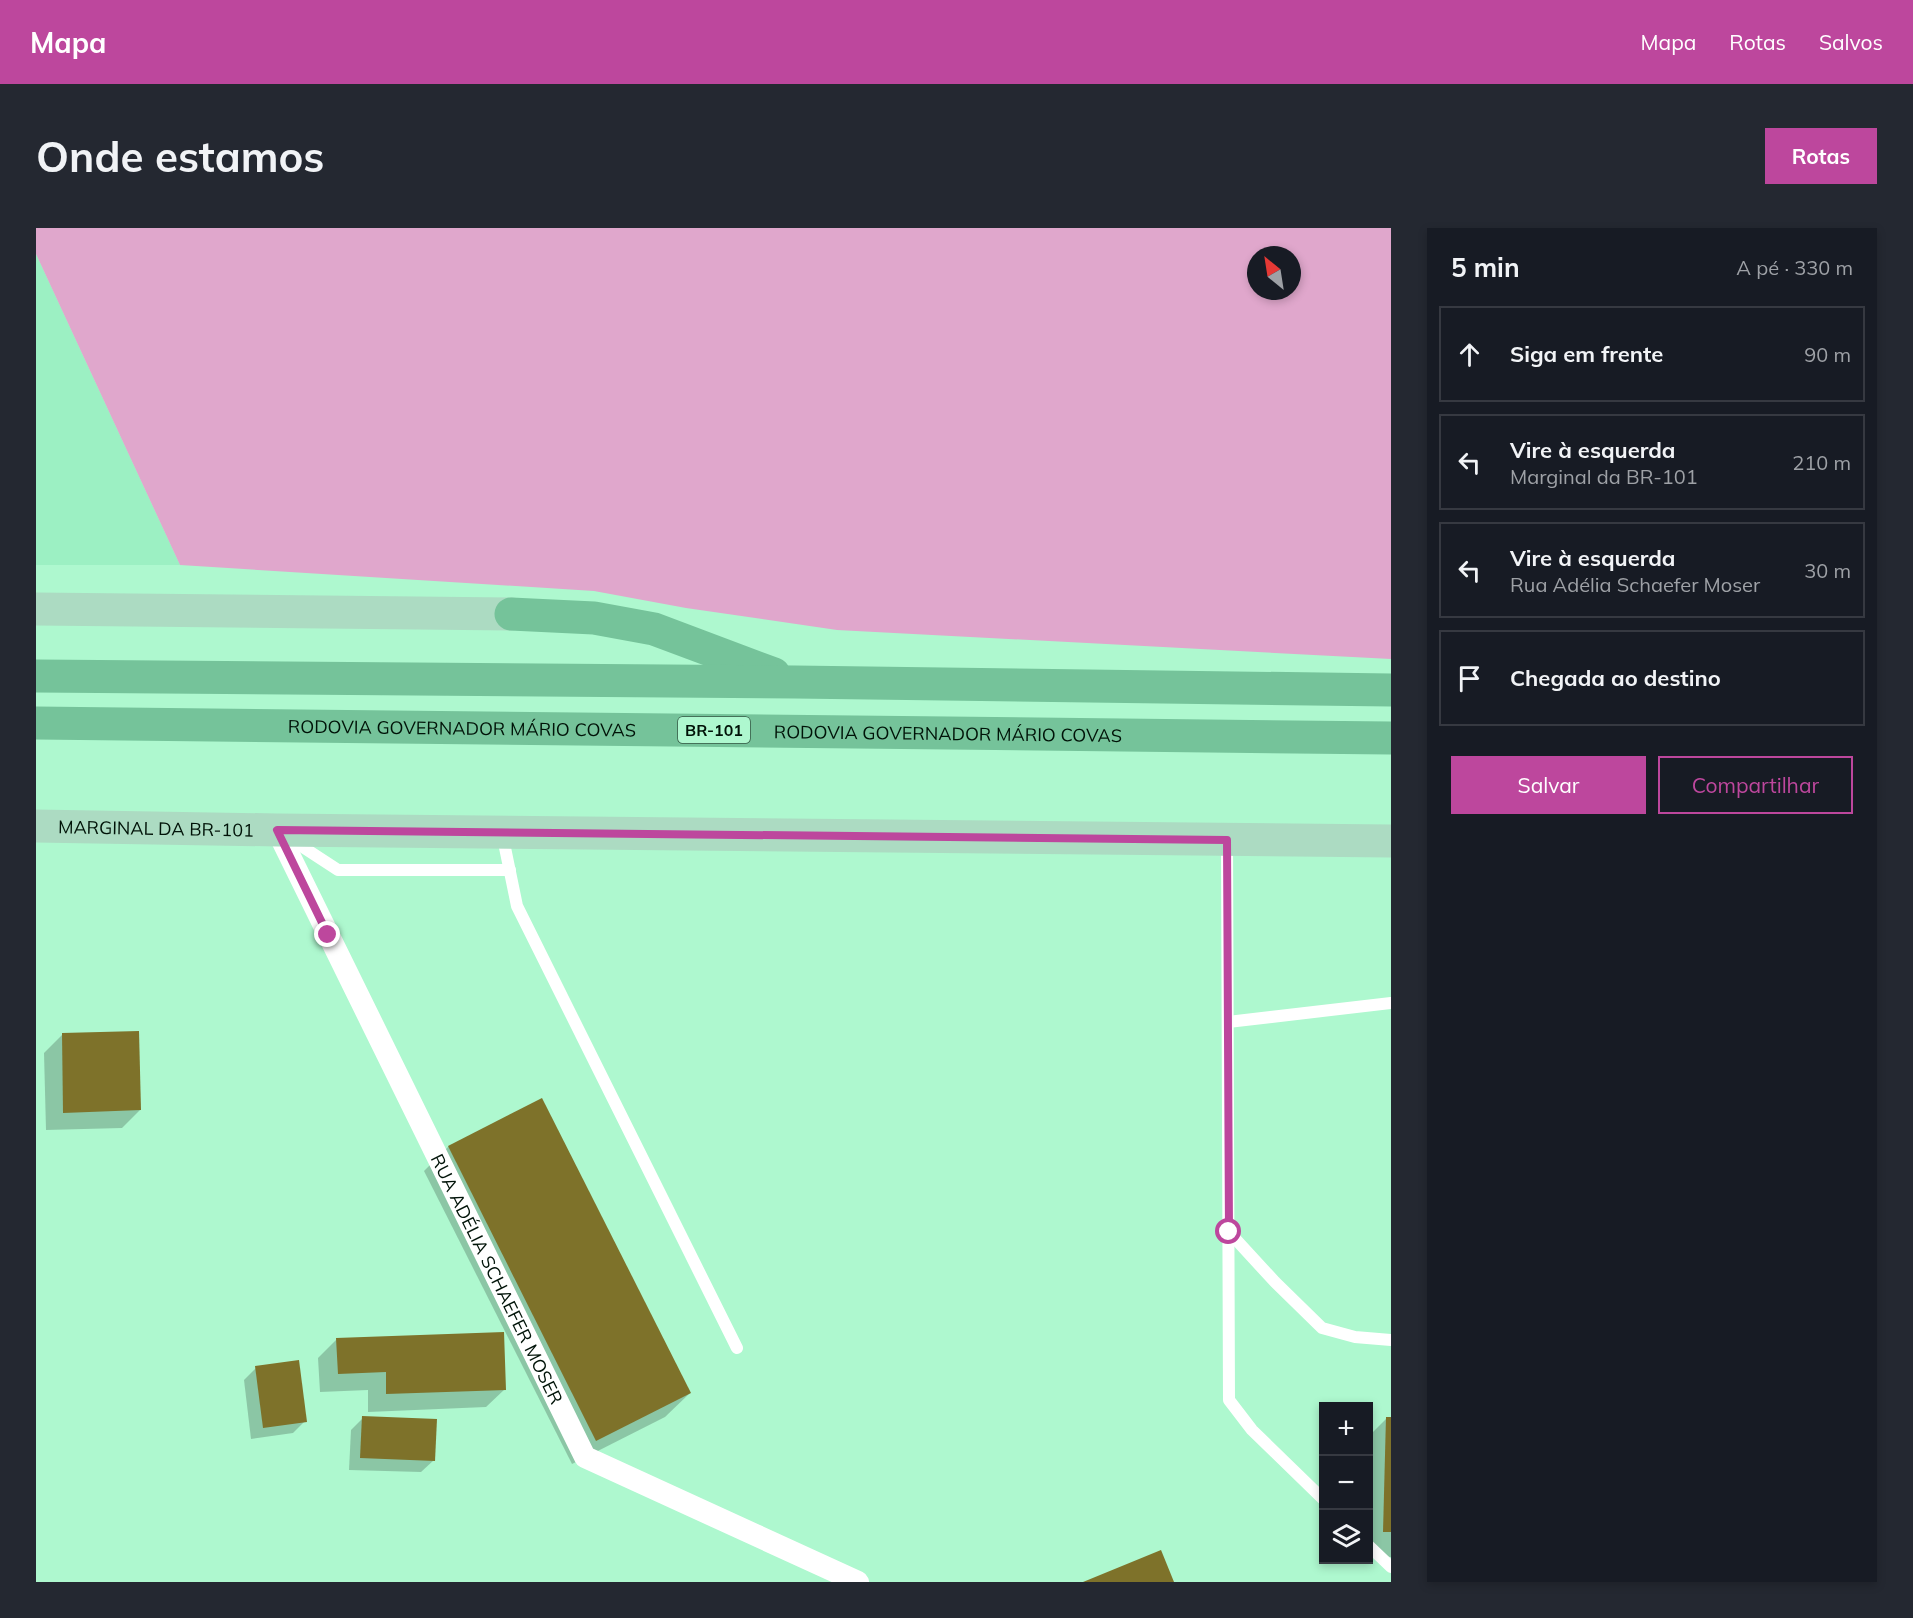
<!DOCTYPE html>
<html lang="pt">
<head>
<meta charset="utf-8">
<style>
  body { margin:0; font-family:Mulish,sans-serif; background:#242831; color:#f1f3f6 }
  .controls { position:absolute; right:18px; bottom:18px; display:grid; overflow:hidden; border-radius:0px; box-shadow:0 3px 9px #0003 }
  .controls button { width:54px; height:54px; display:grid; place-items:center; padding:0; border:0; border-bottom:2px solid #363941; background:#171b24; color:#f1f3f6; font:30px sans-serif }
  .compass { position:absolute; left:1211px; top:18px; width:54px; height:54px; border-radius:50%; background:#171b24; box-shadow:0 3px 9px #0003; rotate:330deg }
  .stop { position:absolute; width:18px; height:18px; margin:-14px; border:4px solid #bd479d; border-radius:50%; background:#fff }
  .stop.end { background:#bd479d; border-color:#fff; box-shadow:0 2px 6px #0008 }
  .list { margin:0; padding:0; list-style:none }
  h2 { display:flex; justify-content:space-between; align-items:center; height:78px; margin:0; padding:0 24px; font-size:26px }
  h2 small { font-size:20px; font-weight:400; color:#9ea1a6 }
  .list li { display:grid; grid-template-columns:39px 1fr auto; gap:18px; align-items:center; box-sizing:border-box; height:96px; margin:0 12px 12px; padding:0 12px; border:2px solid #363941; border-radius:0px }
  .list b { display:block; font-size:22px; white-space:nowrap }
  .list p { margin:0; font-size:20px; white-space:nowrap; color:#9ea1a6 }
  .list em { font-size:20px; font-style:normal; color:#9ea1a6 }
  .actions { display:flex; gap:12px; padding:18px 24px }
  .actions a { flex:1; padding:14px 0; border:2px solid #bd479d; border-radius:0px; text-align:center; font-size:21px; color:#bd479d }
  .actions .main { background:#bd479d; color:#fff }
  .icon { flex:none; width:33px; height:33px; fill:none; stroke:currentColor; stroke-width:2; stroke-linecap:round; stroke-linejoin:round }
  .map { position:relative; flex:none; width:1355px; height:1354px; overflow:hidden; border-radius:0px }
  header { display:flex; align-items:center; gap:36px; box-sizing:border-box; height:84px; padding:0 30px; background:#bd479d; color:#fff }
  header strong { font-size:28px }
  nav { display:flex; gap:33px; margin-inline-start:auto; font-size:21px }
  .intro { display:flex; align-items:center; justify-content:space-between; box-sizing:border-box; height:144px; padding:0 36px }
  h1 { margin:0; font-size:42px }
  .button { padding:15px 27px; border-radius:0px; background:#bd479d; color:#fff; font-size:21px; font-weight:700 }
  main { display:flex; gap:36px; padding:0 36px }
  aside { flex:1; background:#171b24; border-radius:0px; box-shadow:0 3px 9px #0003 }
  .map>svg:first-child { display:block }
</style>
</head>
<body>
<header>
<strong>Mapa</strong>
<nav><a>Mapa</a><a>Rotas</a><a>Salvos</a></nav>
</header>
<div class="intro"><h1>Onde estamos</h1><a class="button">Rotas</a></div>
<main>
<div class="map">
<svg width="1355" height="1354" viewBox="0 0 1355 1354">
  <rect width="100%" height="100%" fill="#aef8cf"/>
  <polygon fill="#9cf0c3" points="0,26 144,337 0,337"/>
  <path fill="#e0a7cc" fill-rule="evenodd" d="M 0,0 L 1355,0 L 1355,431 L 801,402 L 650,380 L 558,363 L 144,337 L 0,26 ZM 1220,27 L 1256,27 L 1256,63 L 1220,63 Z"/>
  <g fill="#0003">
    <polygon points="26,807 104,882 86,900 10,902 8,825"/>
    <polygon points="506,872 654,1165 629,1189 536,1236 388,943 412,919"/>
    <polygon points="301,1111 469,1161 450,1179 332,1184 332,1162 284,1164 282,1130"/>
    <polygon points="220,1140 269,1193 257,1205 215,1211 208,1152"/>
    <polygon points="327,1190 398,1232 385,1244 313,1242 315,1202"/>
    <polygon points="1350,1191 1355,1191 1355,1329 1332,1328 1332,1209"/>
  </g>
  <g fill="#7e722a">
    <polygon points="103,803 105,882 27,885 26,805"/>
    <polygon points="506,870 655,1165 560,1213 412,918"/>
    <polygon points="468,1104 470,1162 350,1166 350,1144 302,1146 300,1110"/>
    <polygon points="263,1132 271,1194 227,1200 219,1138"/>
    <polygon points="326,1188 401,1191 399,1233 324,1230"/>
    <polygon points="1350,1189 1355,1189 1355,1304 1347,1304"/>
    <polygon points="1125,1322 1138,1354 1047,1354"/>
  </g>
  <g fill="none" stroke-linecap="round" stroke-linejoin="round">
    <g stroke="#fff" stroke-width="12">
      <polyline points="466,605 481,678 701,1120"/>
      <polyline points="253,610 302,642 474,642"/>
      <polyline points="1191,612 1193,1172 1216,1202 1288,1272"/>
      <polyline points="1192,794 1355,775"/>
      <polyline points="1193,1004 1239,1054 1286,1100 1319,1109 1355,1112"/>
      <polyline points="1332,1317 1355,1339"/>
    </g>
    <path stroke="#fff" stroke-width="22" id="s1" d="M 241,602 L 549,1229 L 822,1354"/>
    <g stroke="#acdbc2" stroke-width="33">
      <polyline points="0,381 475,386"/>
      <path id="s2" d="M 0,598 L 241,602 L 1355,613"/>
    </g>
    <g stroke="#75c39a" stroke-width="33">
      <polyline points="475,386 558,390 618,401 738,446"/>
      <polyline points="0,448 759,454 1355,462"/>
      <path id="s3" d="M 0,495 L 1355,510"/>
    </g>
  </g>
  <g fill="none" stroke-linecap="round" stroke-linejoin="round">
    <polyline stroke="#bd479d" stroke-width="8" points="292,707 241,602 1191,612 1193,1004"/>
  </g>
  <g text-anchor="middle" dominant-baseline="central" stroke-width="4.5" stroke-linejoin="round" paint-order="stroke">
    <rect fill="#aef8cf" stroke="#345844" stroke-width="1.5" x="642" y="489" width="72" height="26" rx="4.5"/>
    <g font-size="16" font-weight="bold" fill="#001308">
      <text x="678" y="502">BR-101</text>
    </g>
    <g font-size="18" fill="#001308" stroke="#aef8cf">
      <text stroke="none"><textPath href="#s3" startOffset="426">RODOVIA GOVERNADOR MÁRIO COVAS</textPath></text>
      <text stroke="none"><textPath href="#s3" startOffset="912">RODOVIA GOVERNADOR MÁRIO COVAS</textPath></text>
      <text stroke="none"><textPath href="#s2" startOffset="120">MARGINAL DA BR-101</textPath></text>
      <text stroke="none"><textPath href="#s1" startOffset="500">RUA ADÉLIA SCHAEFER MOSER</textPath></text>
    </g>
  </g>
</svg>
<div class="controls">
<button>+</button>
<button>−</button>
<button><svg class="icon" aria-label="layers" viewBox="0 0 24 24"><path d="M12 4l9 5-9 5-9-5zM3 14l9 5 9-5"/></svg></button>
</div>
<svg class="compass" viewBox="-18 -18 36 36"><path d="M0-13l5 13h-10z" fill="#e53935"/><path d="M0 13l5-13h-10z" fill="#9ea1a6"/></svg>
<div class="stop" style="left:1193px;top:1004px"></div>
<div class="stop end" style="left:292px;top:707px"></div>
</div>
<aside>
<h2>5 min<small>A pé · 330 m</small></h2>
<ul class="list">
<li><svg class="icon" aria-label="ahead" viewBox="0 0 24 24"><path d="M12 20V5M6 11l6-6 6 6"/></svg><div><b>Siga em frente</b></div><em>90 m</em></li>
<li><svg class="icon" aria-label="left" viewBox="0 0 24 24"><path d="M17 20v-9H6M10 6l-5 5 5 5"/></svg><div><b>Vire à esquerda</b><p>Marginal da BR-101</p></div><em>210 m</em></li>
<li><svg class="icon" aria-label="left" viewBox="0 0 24 24"><path d="M17 20v-9H6M10 6l-5 5 5 5"/></svg><div><b>Vire à esquerda</b><p>Rua Adélia Schaefer Moser</p></div><em>30 m</em></li>
<li><svg class="icon" aria-label="arrive" viewBox="0 0 24 24"><path d="M6 21V4h12l-3 4 3 4H6"/></svg><div><b>Chegada ao destino</b></div></li>
</ul>
<div class="actions"><a class="main">Salvar</a><a>Compartilhar</a></div>
</aside>
</main>
</body>
</html>
